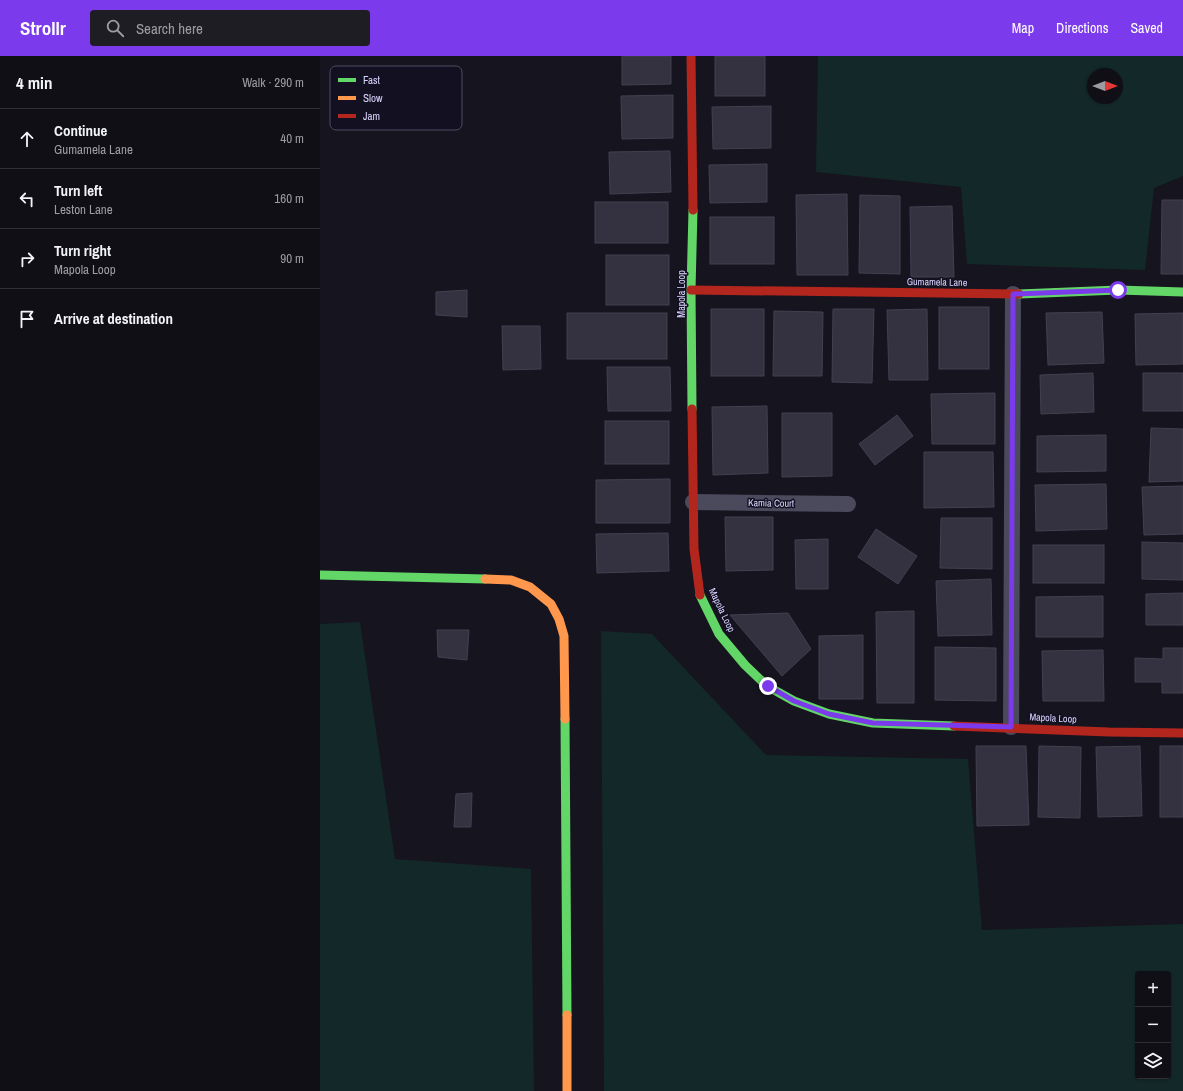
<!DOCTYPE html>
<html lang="en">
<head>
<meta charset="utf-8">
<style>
  body { margin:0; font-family:"Archivo Narrow",sans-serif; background:#1e1d23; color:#f1f3f6 }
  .controls { position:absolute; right:12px; bottom:12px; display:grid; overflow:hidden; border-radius:4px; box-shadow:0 1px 3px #0004 }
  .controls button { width:36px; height:36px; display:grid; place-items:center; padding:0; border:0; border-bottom:1px solid #302f35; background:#100f16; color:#f1f3f6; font:20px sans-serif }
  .compass { position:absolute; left:767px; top:12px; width:36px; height:36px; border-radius:50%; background:#100f16; box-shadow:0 1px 3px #0004; rotate:90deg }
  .stop { position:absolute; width:12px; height:12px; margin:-9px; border:3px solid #7c3aed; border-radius:50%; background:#fff }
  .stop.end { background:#7c3aed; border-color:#fff; box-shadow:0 1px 4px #0008 }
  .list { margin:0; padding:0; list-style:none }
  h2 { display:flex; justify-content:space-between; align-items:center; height:52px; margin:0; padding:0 16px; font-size:17px }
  h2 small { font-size:13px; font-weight:400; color:#9c9ca1 }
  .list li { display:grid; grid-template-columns:26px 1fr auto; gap:12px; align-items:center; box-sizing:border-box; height:60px; padding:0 16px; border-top:1px solid #302f35 }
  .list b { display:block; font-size:15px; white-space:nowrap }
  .list p { margin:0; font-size:13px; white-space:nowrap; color:#9c9ca1 }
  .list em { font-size:13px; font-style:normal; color:#9c9ca1 }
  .icon { flex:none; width:22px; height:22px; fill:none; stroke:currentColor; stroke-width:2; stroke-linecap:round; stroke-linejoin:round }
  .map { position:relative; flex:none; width:863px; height:1035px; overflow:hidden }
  header { display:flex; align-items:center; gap:24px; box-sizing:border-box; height:56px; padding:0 20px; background:#7c3aed; color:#fff }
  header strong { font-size:19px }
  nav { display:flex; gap:22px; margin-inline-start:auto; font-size:14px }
  .search { width:280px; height:36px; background:#1e1d23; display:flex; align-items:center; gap:10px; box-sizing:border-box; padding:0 14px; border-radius:4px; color:#9c9ca1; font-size:15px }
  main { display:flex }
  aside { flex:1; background:#100f16 }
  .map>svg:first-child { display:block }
</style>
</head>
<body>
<header>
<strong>Strollr</strong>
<div class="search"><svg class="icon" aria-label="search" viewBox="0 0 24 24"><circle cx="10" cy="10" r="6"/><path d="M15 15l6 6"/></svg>Search here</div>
<nav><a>Map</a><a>Directions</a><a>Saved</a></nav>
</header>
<main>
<aside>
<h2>4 min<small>Walk · 290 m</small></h2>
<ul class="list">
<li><svg class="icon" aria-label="ahead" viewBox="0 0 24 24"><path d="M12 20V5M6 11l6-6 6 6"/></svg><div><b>Continue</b><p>Gumamela Lane</p></div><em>40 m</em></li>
<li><svg class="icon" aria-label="left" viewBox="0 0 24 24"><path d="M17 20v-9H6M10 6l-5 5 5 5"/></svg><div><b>Turn left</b><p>Leston Lane</p></div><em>160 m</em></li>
<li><svg class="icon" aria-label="right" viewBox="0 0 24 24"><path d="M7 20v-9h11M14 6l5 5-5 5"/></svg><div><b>Turn right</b><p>Mapola Loop</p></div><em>90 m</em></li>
<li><svg class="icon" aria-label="arrive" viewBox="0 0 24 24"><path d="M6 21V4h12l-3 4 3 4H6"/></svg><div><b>Arrive at destination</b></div></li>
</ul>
</aside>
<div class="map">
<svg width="863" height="1035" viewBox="0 0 863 1035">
  <rect width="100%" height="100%" fill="#16141e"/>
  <g fill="#132828" fill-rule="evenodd">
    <path d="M 498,0 L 863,0 L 863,120 L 834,132 L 825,214 L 647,208 L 641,131 L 496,116 ZM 773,18 L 797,18 L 797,42 L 773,42 Z"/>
    <polygon points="40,566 75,803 211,813 214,1035 0,1035 0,568"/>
    <path d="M 281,575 L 332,578 L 446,699 L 648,703 L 662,874 L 863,868 L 863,1035 L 284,1035 ZM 818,918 L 848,918 L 848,1020 L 818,1020 Z"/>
  </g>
  <g fill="#343240" stroke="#434051">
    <polygon points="302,0 351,0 351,28 302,29"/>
    <rect x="395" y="0" width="50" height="40"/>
    <polygon points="353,39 353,82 302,83 301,40"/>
    <polygon points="451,50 451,92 393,93 392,51"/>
    <polygon points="350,95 351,136 290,138 289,96"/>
    <polygon points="447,108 447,146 390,147 389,109"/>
    <polygon points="527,138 528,219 477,219 476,139"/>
    <polygon points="540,139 580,140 580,218 539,217"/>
    <polygon points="842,144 863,144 863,218 841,218"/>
    <rect x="275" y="146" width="73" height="41"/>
    <polygon points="632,150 634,221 591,221 590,151"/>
    <rect x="390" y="161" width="64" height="47"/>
    <rect x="286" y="199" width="63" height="50"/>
    <polygon points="147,234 147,261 116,259 116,236"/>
    <rect x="619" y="251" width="50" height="62"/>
    <rect x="391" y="253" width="53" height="67"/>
    <polygon points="513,253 554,253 552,327 512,326"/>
    <polygon points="607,253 608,324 569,324 567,254"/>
    <polygon points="454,255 503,256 502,320 453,320"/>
    <polygon points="782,256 784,307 728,309 726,257"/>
    <rect x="247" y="257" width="100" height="46"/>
    <polygon points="863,257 863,308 816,309 815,258"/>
    <polygon points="182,270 220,270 221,313 183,314"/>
    <polygon points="287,311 350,311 351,355 288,355"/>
    <polygon points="773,317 774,356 721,358 720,319"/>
    <rect x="823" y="317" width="40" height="38"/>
    <polygon points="675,337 675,388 612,388 611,338"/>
    <polygon points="447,350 448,417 393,419 392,351"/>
    <polygon points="462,357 512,357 512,420 462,421"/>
    <polygon points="577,359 593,380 555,409 539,388"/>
    <rect x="285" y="365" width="64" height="43"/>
    <polygon points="831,372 863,373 863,425 829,426"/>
    <polygon points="786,379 786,415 717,416 717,380"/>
    <polygon points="604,396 673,396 674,451 604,452"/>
    <polygon points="350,423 350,467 276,467 276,424"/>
    <polygon points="786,428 787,473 716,475 715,429"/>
    <polygon points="863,430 863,478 824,479 822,431"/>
    <polygon points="405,461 453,461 453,514 406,515"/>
    <polygon points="621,462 672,462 672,513 620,512"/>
    <polygon points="556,473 597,500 578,528 538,501"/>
    <polygon points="348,477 349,515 277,517 276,478"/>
    <polygon points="508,483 508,533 476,533 475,484"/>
    <polygon points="822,486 863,487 863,524 822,523"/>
    <rect x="713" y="489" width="71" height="38"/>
    <polygon points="671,523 672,579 618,580 616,525"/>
    <polygon points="863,537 863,569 826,569 826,538"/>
    <polygon points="783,540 783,581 716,581 716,541"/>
    <polygon points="594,555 594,647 557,647 556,556"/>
    <polygon points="468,557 491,593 462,620 410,559"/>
    <polygon points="117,574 149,574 147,604 118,601"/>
    <polygon points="543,579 543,643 499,643 499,580"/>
    <polygon points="615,591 676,592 676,645 615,644"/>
    <polygon points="843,592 863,592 863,637 842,637 842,626 815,626 815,602 843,603"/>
    <polygon points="783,594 784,645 723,645 722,595"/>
    <polygon points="656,690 706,690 709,769 657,770"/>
    <polygon points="719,690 761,691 760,762 718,761"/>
    <polygon points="820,690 822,760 778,761 776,691"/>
    <rect x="840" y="690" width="23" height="71"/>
    <polygon points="152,737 151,771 134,771 136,738"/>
  </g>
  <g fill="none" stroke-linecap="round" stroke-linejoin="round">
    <g stroke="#4b4a5d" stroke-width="16">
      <polyline points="373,446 528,448"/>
      <polyline points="691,671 693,238"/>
    </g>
    <g stroke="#63d668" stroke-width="9">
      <polyline points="699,238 798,234 863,236"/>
      <polyline points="372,353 371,234 373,154"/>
      <polyline points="0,519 165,523"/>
      <polyline points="380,539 399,578 425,609 447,630 474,645 509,658 553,667 634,670"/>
      <polyline points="245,663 247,959"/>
    </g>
    <g stroke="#ff974d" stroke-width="9">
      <polyline points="165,523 191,524 210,531 231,548 239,563 244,580 245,663"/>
      <polyline points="247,959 247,1035"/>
    </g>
    <g stroke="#b3261e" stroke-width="9">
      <polyline points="371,0 373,154"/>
      <polyline points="371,234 699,238"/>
      <polyline points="372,353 374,493 380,539"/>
      <polyline points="634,670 789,676 863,677"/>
    </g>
  </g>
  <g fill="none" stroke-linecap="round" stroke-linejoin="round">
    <polyline stroke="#7c3aed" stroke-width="5" points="448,630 474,645 509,658 553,667 691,671 693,238 798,234"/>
  </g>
  <g text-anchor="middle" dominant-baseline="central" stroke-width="3" stroke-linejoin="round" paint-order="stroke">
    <g font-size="10" fill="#d9d4fb" stroke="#131022">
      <text transform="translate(617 226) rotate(1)">Gumamela Lane</text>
      <text transform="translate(361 238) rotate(-90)">Mapola Loop</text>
      <text transform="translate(451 447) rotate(1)">Kamia Court</text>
      <text transform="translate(402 554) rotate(64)">Mapola Loop</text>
      <text transform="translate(733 662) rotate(3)">Mapola Loop</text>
    </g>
  </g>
  <rect x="10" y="10" width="132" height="64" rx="6" fill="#131022" stroke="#4e4b63" stroke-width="1"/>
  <rect x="18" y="22" width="18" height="4" fill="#63d668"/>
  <rect x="18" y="40" width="18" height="4" fill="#ff974d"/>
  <rect x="18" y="58" width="18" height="4" fill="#b3261e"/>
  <g font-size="11" fill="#d9d4fb">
    <text x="43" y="28">Fast</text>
    <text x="43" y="46">Slow</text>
    <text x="43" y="64">Jam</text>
  </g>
</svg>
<div class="controls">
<button>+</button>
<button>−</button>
<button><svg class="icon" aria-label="layers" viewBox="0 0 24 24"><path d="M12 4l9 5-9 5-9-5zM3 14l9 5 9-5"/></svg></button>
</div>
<svg class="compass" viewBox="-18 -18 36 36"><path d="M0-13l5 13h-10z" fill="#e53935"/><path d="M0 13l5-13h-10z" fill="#9c9ca1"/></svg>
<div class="stop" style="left:798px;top:234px"></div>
<div class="stop end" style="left:448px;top:630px"></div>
</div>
</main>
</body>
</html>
